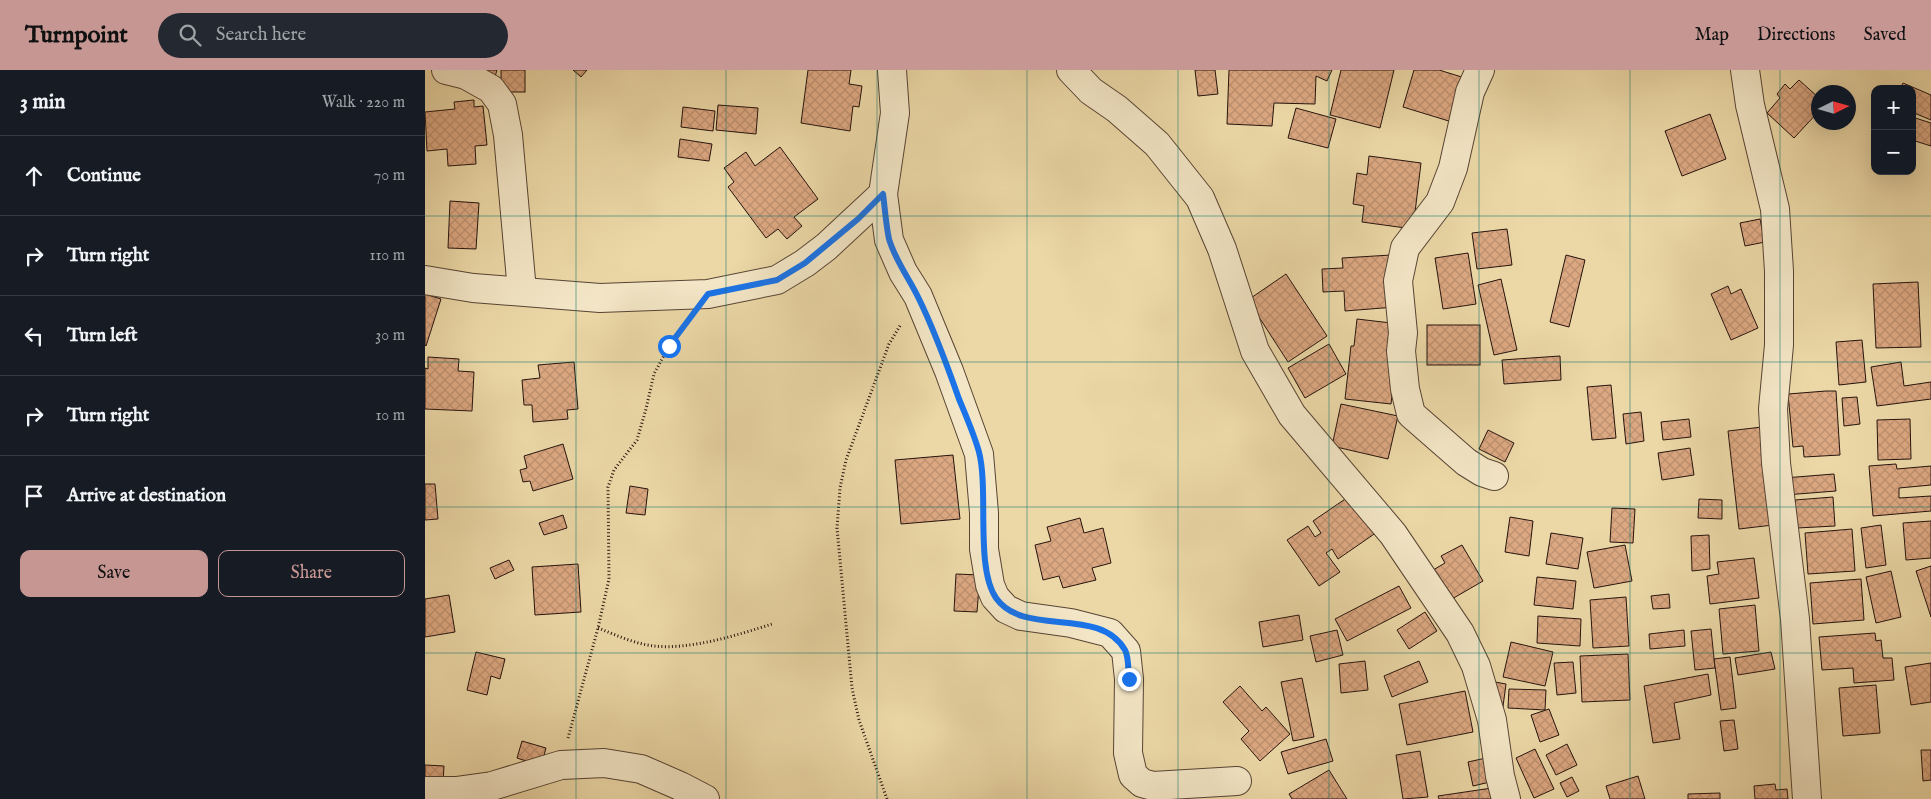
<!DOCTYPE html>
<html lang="en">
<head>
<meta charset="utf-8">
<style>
  body { margin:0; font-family:"IM FELL English",serif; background:#242831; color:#f1f3f6 }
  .controls { position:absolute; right:15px; top:15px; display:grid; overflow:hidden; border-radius:10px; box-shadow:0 5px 20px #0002 }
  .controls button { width:45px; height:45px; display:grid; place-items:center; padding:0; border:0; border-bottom:1px solid #363941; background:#171b24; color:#f1f3f6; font:25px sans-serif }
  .compass { position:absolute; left:1386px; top:15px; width:45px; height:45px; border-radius:50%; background:#171b24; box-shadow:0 5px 20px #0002; rotate:85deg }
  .stop { position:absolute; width:15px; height:15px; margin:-11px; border:4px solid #1a73e8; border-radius:50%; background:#fff }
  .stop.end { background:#1a73e8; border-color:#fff; box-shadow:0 1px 5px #0008 }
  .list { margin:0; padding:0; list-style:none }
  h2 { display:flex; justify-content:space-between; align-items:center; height:65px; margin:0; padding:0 20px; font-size:21px }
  h2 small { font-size:16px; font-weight:400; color:#9ea1a6 }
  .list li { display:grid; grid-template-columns:32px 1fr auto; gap:15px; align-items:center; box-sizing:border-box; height:80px; padding:0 20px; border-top:1px solid #363941 }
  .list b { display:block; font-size:19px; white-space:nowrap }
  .list em { font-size:16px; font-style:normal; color:#9ea1a6 }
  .actions { display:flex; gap:10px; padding:15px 20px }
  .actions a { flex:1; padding:11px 0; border:1px solid #c59692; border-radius:10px; text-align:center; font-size:18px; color:#c59692 }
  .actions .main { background:#c59692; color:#111 }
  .icon { flex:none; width:28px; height:28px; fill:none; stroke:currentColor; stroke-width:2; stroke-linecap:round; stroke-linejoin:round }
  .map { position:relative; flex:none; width:1506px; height:729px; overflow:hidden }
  header { display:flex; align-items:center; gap:30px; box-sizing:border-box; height:70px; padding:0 25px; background:#c59692; color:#111 }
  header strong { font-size:24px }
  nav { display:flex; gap:28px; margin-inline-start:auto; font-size:18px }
  .search { width:350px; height:45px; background:#242831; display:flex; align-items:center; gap:12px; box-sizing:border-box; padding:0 18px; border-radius:28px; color:#9ea1a6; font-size:19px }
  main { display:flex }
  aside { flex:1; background:#171b24 }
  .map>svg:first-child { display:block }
</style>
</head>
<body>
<header>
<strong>Turnpoint</strong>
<div class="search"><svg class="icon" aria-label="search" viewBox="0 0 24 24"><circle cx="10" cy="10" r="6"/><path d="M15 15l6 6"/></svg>Search here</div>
<nav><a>Map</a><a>Directions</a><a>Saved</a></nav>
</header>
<main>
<aside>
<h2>3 min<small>Walk · 220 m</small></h2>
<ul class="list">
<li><svg class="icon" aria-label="ahead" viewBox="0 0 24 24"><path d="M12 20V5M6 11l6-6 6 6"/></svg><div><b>Continue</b></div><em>70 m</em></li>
<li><svg class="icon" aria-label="right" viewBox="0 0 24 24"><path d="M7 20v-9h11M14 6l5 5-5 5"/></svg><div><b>Turn right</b></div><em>110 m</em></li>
<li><svg class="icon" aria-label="left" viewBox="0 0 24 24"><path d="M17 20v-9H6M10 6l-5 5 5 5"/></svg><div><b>Turn left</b></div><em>30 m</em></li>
<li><svg class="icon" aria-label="right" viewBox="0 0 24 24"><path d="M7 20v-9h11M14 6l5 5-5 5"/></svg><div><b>Turn right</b></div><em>10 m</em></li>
<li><svg class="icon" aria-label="arrive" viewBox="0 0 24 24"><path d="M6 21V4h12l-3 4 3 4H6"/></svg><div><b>Arrive at destination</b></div></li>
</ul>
<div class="actions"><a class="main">Save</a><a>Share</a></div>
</aside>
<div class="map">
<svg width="1506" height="729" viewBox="0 0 1506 729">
  <defs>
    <pattern id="building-cross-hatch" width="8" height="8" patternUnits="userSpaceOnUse" patternTransform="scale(1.25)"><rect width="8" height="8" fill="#dca882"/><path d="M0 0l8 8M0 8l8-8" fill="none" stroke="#bd906f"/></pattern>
  </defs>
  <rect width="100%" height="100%" fill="#ecd8a7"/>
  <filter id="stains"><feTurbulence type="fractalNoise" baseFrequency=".004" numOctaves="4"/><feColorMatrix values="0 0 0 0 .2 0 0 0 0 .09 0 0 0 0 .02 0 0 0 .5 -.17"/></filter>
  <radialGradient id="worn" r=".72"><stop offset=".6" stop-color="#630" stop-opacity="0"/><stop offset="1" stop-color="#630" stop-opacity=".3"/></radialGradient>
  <g fill="url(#building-cross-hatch)" stroke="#25130d">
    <polygon points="63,0 72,0 69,10 61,8"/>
    <rect x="76" y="0" width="24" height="22"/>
    <polygon points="148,0 162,0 156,7"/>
    <polygon points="383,0 426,0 424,14 437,16 434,37 428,36 425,61 376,53"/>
    <polygon points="770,0 790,0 793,24 773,26"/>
    <polygon points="804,0 907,0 902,11 891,6 890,34 849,33 847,56 802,54"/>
    <polygon points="916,0 969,0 955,58 905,45"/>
    <polygon points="989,0 1014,0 1040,8 1027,52 978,37"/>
    <polygon points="1374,10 1394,28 1394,41 1369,68 1342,43 1355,28 1352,24 1360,14 1365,19"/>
    <polygon points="1478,13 1506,25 1506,50 1487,42 1487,19 1475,19"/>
    <polygon points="49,30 49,37 58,36 62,75 50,76 51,94 23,96 22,79 2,81 0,42 30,39 29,32"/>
    <polygon points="293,35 333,38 331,64 291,60"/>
    <polygon points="258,37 290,41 288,61 256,57"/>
    <polygon points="871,38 911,49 903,78 863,68"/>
    <polygon points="1285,44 1301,89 1257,106 1240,61"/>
    <polygon points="1487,47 1506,53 1506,76 1487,70"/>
    <polygon points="255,69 287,74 284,91 253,87"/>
    <polygon points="355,77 393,129 369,147 377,156 362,169 353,159 341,168 303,117 309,112 299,98 321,82 330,96"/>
    <polygon points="944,86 996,93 988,159 937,152 939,136 928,134 932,103 942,105"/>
    <polygon points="25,131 54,133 51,179 23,178"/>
    <polygon points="1335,149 1340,172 1320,176 1315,153"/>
    <polygon points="1082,159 1087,195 1052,199 1047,163"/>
    <polygon points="1043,183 1051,234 1018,239 1010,188"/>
    <polygon points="966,185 970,237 920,241 919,221 898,222 897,199 918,198 917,188"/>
    <polygon points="1141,185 1160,190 1144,257 1125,252"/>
    <polygon points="861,204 902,266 863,292 823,230"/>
    <polygon points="1076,209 1092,280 1069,285 1053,215"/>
    <polygon points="1493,212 1496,277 1451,278 1448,214"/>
    <polygon points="1303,216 1306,224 1316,219 1333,258 1306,270 1286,224"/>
    <polygon points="0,224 16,229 1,276 0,275"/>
    <polygon points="932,249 975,254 966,334 920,329 926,276 929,276"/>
    <rect x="1002" y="255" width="53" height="40"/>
    <polygon points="1437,270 1441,312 1414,315 1411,272"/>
    <polygon points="904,274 921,304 880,328 863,298"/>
    <polygon points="1135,286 1136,310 1079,314 1077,290"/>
    <polygon points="3,287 34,289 33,301 49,302 47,341 0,339 0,298 3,299"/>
    <polygon points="149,292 153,339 142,340 143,349 108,352 107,335 99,335 97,310 115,308 113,295"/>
    <polygon points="1476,292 1479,316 1506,312 1506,329 1452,336 1446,297"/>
    <polygon points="1186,315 1191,368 1167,370 1162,317"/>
    <polygon points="1401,321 1411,321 1415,385 1379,387 1378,376 1368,377 1363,324"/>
    <polygon points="1432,327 1435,354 1419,356 1417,328"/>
    <polygon points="916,334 973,346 963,389 907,376"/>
    <polygon points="1216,342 1219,371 1201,374 1198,344"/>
    <polygon points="1264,349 1266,367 1238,370 1236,352"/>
    <polygon points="1485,349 1486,389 1453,390 1452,350"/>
    <polygon points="1337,357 1348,455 1314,459 1303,361"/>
    <polygon points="1063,360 1089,373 1080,392 1054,379"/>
    <polygon points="138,374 148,409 108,421 105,411 98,412 95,400 102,398 99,386"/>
    <polygon points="1265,378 1269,405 1237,410 1233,383"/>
    <polygon points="528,385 535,449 476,454 470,390"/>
    <polygon points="1471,394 1472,399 1506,396 1506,415 1474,418 1474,428 1506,426 1506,441 1448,446 1444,396"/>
    <polygon points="1409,404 1411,421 1360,425 1359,408"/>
    <polygon points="0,414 10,414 13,449 0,450"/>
    <polygon points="205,416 223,419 220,445 201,443"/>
    <polygon points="929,423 955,460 913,489 907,479 901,483 915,502 894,516 862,470 883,456 890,467 896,463 888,451"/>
    <polygon points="1408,427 1410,456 1372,458 1370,430"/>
    <polygon points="1274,429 1297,430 1297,449 1273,448"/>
    <polygon points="1187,438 1210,439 1208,473 1185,472"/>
    <polygon points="138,445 142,458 119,465 114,453"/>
    <polygon points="1085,447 1108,451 1104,486 1080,482"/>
    <polygon points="655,448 659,463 678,458 686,493 667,498 671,510 638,518 634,506 618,510 610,475 626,471 622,457"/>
    <polygon points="1506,451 1506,488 1481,490 1478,453"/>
    <polygon points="1456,455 1461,495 1441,498 1436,458"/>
    <polygon points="1427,459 1430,501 1383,504 1380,463"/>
    <polygon points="1126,463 1158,468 1153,499 1121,494"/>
    <polygon points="1284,465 1285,499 1267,501 1266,466"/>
    <polygon points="1037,475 1058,511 1020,533 1003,503 1020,493 1016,486"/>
    <polygon points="1200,475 1207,511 1169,518 1162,482"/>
    <polygon points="1329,488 1334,528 1285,534 1282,506 1294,504 1292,492"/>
    <polygon points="84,490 89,500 70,509 65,498"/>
    <polygon points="153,494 156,542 110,545 107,497"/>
    <polygon points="1506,496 1506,547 1491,501"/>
    <polygon points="1466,501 1476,547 1451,553 1441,507"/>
    <polygon points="531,504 555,505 552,542 529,541"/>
    <polygon points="1112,507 1151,511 1148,539 1109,535"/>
    <polygon points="1436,509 1439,550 1388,554 1385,513"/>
    <polygon points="974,516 986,538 922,571 910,549"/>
    <polygon points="1244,524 1245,538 1228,539 1226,526"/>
    <polygon points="24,525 30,562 0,567 0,529"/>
    <polygon points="1201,527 1204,576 1168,578 1165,530"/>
    <polygon points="1330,535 1334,581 1298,584 1294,539"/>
    <polygon points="1000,542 1012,561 984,579 972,560"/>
    <polygon points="874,545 878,570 838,577 834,552"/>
    <polygon points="1113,546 1156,549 1155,576 1112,573"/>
    <polygon points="1286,559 1290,598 1270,600 1266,561"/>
    <polygon points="912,560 918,585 891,592 885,566"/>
    <polygon points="1259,560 1260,576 1225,579 1224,564"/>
    <polygon points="1450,563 1451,571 1456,570 1458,588 1467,588 1469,610 1429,613 1428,598 1397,600 1394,567"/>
    <polygon points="1086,572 1128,582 1120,616 1078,607"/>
    <polygon points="51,582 80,589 75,609 66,606 62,625 42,620"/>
    <polygon points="1346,582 1350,599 1313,605 1310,588"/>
    <polygon points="1203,584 1205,630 1157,632 1155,586"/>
    <polygon points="1305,587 1311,638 1296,640 1289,589"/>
    <polygon points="940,591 943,620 916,623 914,594"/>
    <polygon points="994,591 1003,612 967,627 959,606"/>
    <polygon points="1148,592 1151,623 1132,625 1129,593"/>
    <polygon points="1506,593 1506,632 1486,635 1480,597"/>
    <polygon points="1283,604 1286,625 1249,633 1255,669 1228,673 1219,616"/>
    <polygon points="877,608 889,667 868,671 856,612"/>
    <polygon points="1070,612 1081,614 1077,644"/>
    <polygon points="1451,615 1455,663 1418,666 1414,618"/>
    <polygon points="815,616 837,641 841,637 865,664 835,691 816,669 824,661 798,632"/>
    <polygon points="1084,619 1121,620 1120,640 1083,638"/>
    <polygon points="1040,621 1048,662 982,675 974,634"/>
    <polygon points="1124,639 1134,665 1115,672 1106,645"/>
    <polygon points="1309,650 1313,679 1299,681 1295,651"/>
    <polygon points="901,669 908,691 863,704 856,682"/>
    <polygon points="97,671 121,678 116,696 92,688"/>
    <polygon points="1142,674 1152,695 1131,705 1121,685"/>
    <polygon points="1110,679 1129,719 1109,728 1091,688"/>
    <polygon points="1496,680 1506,680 1506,710 1498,711"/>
    <polygon points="995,681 1003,727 978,729 971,685"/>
    <polygon points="1061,688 1065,712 1048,716 1043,692"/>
    <polygon points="0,695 19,696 18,712 0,711"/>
    <polygon points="904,700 922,729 867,729 864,724"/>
    <polygon points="1213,706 1220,729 1185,729 1181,716"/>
    <polygon points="1147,707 1154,721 1142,727 1135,713"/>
    <polygon points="1350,714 1351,720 1362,719 1363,729 1330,729 1329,716"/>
    <polygon points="1067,718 1069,729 1014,729 1013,726"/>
    <polygon points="1295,723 1295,729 1263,729 1263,724"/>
  </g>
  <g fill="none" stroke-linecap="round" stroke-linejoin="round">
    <g stroke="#574434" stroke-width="30">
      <g id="minor">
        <polyline points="21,0 41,5 66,19 77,34 83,65 97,221"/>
        <polyline points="467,0 470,43 458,124 464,170 478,202 493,226 524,301 554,384 559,443 559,479 565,515 570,527 581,539 596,546 646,553 685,563 701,581 704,609 703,683 708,705 717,713 728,716 812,711"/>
        <polyline points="646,0 666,21 692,39 732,74 775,128 797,179 830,281 867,345 968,464 1035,563 1051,596 1067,650 1075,706 1081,729"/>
        <polyline points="1055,0 1045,22 1028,98 1015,132 980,178 973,211 978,263 976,281 980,319 986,344 1041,392 1057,402 1069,406"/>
        <polyline points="1320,0 1325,35 1350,139 1354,201 1354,275 1348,339 1351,393 1370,549 1382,729"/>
        <polyline points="0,210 48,218 175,228 283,224 352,210 380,193 401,177 458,124"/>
        <polyline points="0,721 31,721 67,716 136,695 179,693 216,699 255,716 280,729"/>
      </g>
    </g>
    <g stroke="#25130d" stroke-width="3" stroke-dasharray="1 2.5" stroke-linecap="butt">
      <path d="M 173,558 C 191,565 210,574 229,576 C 265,580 313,565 347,554"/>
      <polyline points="143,668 173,558 184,509 183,417 189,400 212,370 221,339 229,304 244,276 264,251"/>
      <polyline points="462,729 434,650 427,618 412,458 415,418 421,390 464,274 476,254"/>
    </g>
    <use href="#minor" stroke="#f3e6c6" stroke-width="28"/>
  </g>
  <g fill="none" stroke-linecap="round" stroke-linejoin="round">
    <path stroke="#1a73e8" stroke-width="6" d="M 244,276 L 283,224 L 352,210 L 380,193 L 433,149 L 458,124 C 460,139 461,155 464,169 C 470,190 484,208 493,227 C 509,259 522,295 534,329 C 541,346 549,364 554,382 C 564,421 550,497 571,528 C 599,568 674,535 700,580 C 704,587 703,601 704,609"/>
  </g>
  <path fill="none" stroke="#0f766e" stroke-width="1" stroke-opacity="0.55" d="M 151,0 L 151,729M 301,0 L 301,729M 452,0 L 452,729M 602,0 L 602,729M 753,0 L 753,729M 904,0 L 904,729M 1054,0 L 1054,729M 1205,0 L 1205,729M 1355,0 L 1355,729M 0,146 L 1506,146M 0,292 L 1506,292M 0,437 L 1506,437M 0,583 L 1506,583"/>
  <rect width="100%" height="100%" filter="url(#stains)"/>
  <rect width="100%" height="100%" fill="url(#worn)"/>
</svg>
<div class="controls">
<button>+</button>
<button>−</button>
</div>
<svg class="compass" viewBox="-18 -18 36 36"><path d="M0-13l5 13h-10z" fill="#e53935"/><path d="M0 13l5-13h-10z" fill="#9ea1a6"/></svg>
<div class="stop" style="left:244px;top:276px"></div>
<div class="stop end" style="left:704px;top:609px"></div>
</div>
</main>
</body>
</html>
